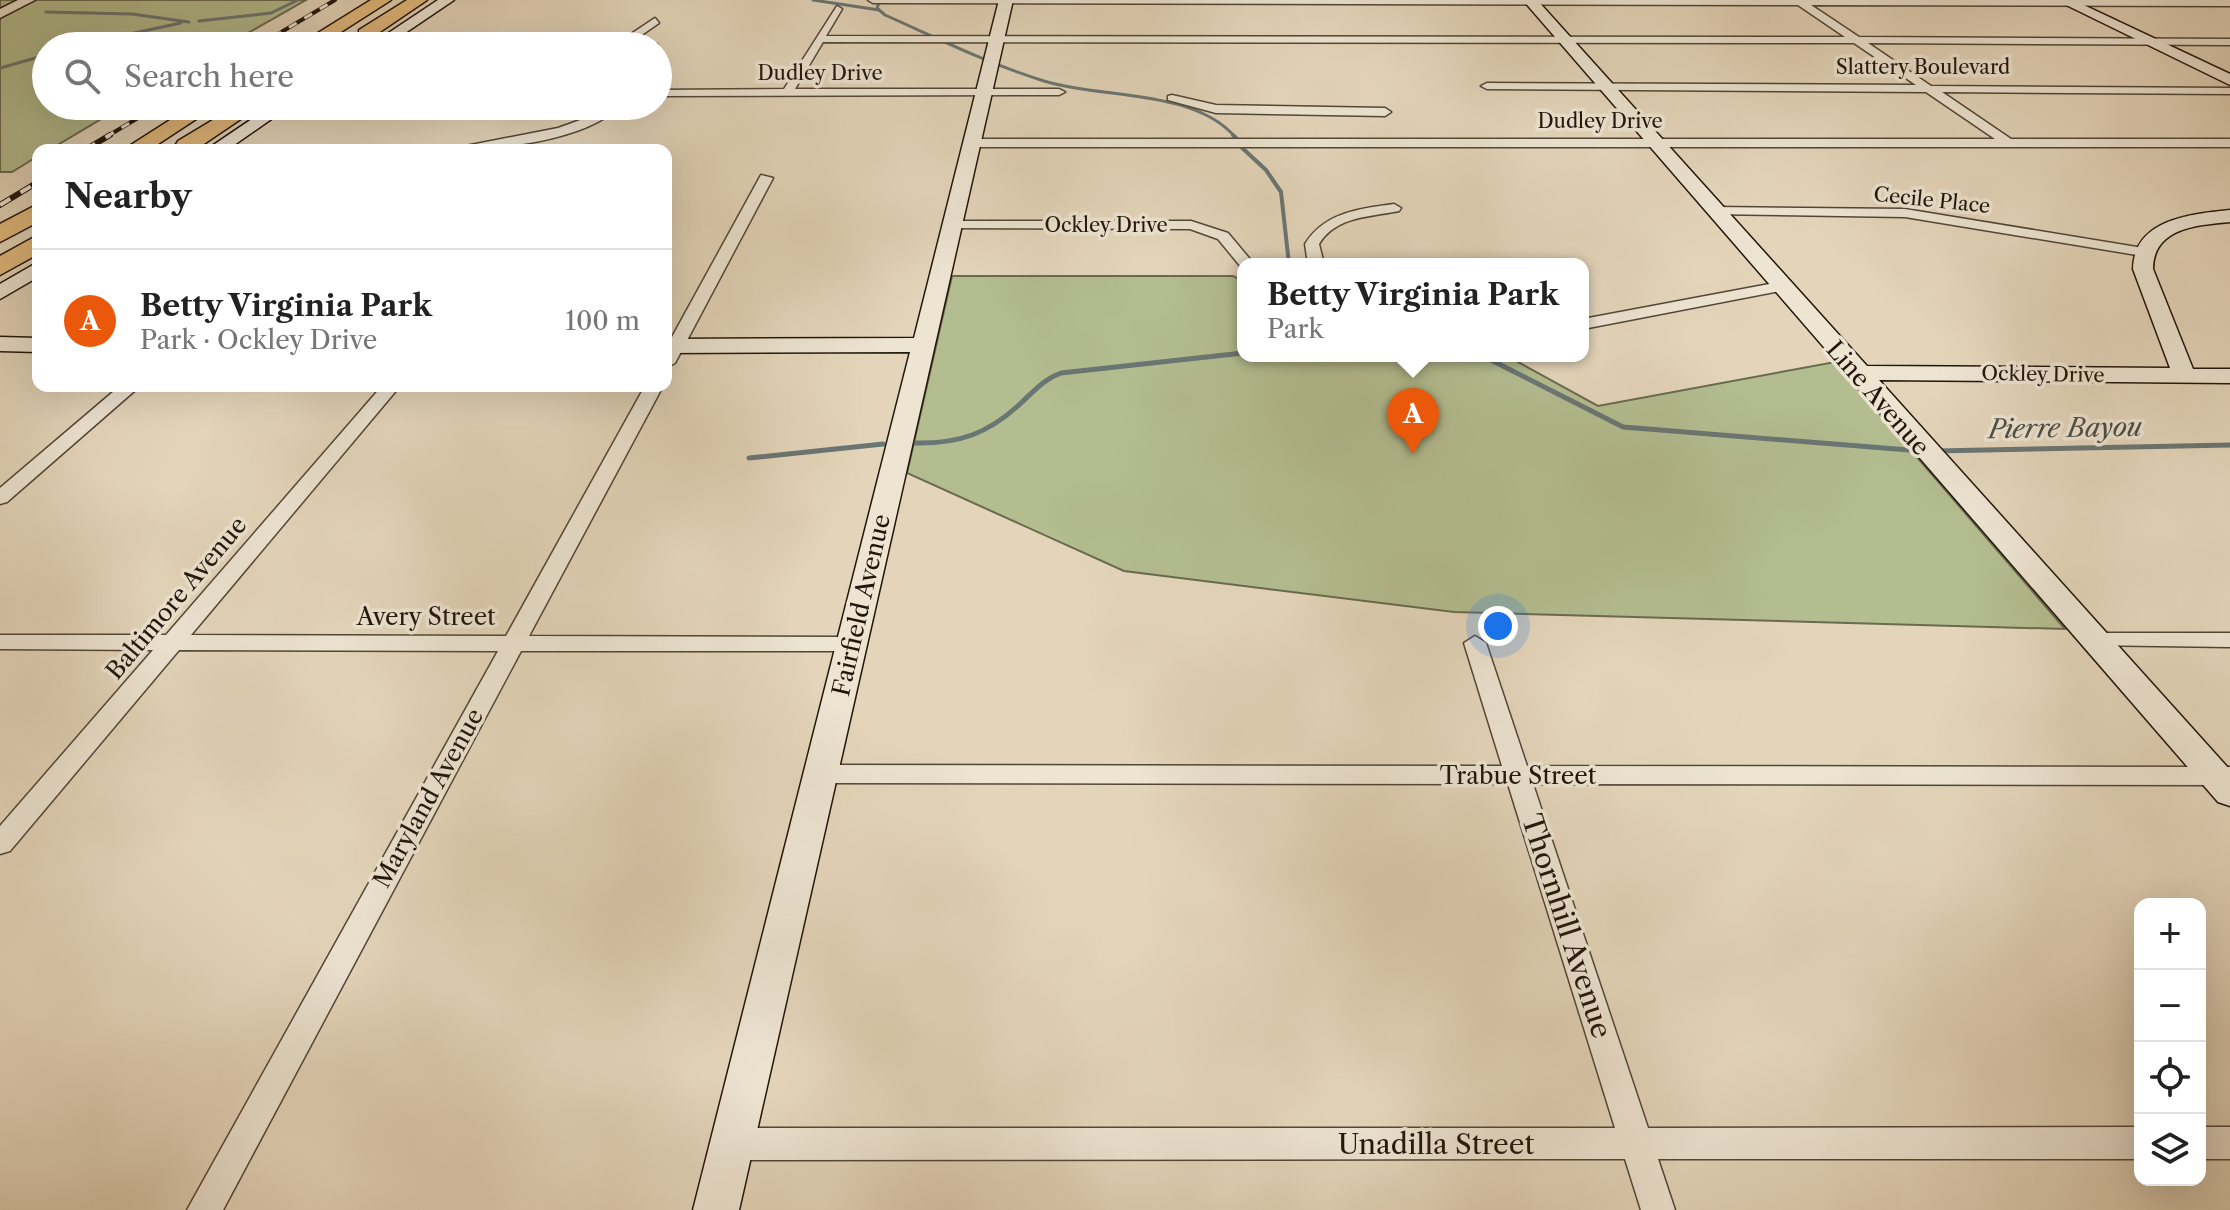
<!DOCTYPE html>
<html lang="en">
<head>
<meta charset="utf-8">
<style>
  body { margin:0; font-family:"Libre Caslon Text",serif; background:#f6f6f6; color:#222 }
  .controls { position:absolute; right:24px; bottom:24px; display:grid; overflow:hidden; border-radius:16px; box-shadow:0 8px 32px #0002 }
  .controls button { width:72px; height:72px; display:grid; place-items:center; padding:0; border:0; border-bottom:2px solid #e0e0e0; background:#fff; color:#222; font:40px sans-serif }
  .you { position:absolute; left:1498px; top:626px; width:28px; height:28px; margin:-20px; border:6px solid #fff; border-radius:50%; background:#1a73e8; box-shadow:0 0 0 12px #1a73e833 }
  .badge { display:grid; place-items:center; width:52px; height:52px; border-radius:50%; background:#ea580c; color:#fff; font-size:26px; font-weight:700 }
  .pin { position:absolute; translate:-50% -66px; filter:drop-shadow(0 2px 4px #0008) }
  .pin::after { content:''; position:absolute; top:42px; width:28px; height:24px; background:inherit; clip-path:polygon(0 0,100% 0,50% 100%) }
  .popup { position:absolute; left:1237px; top:258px; width:352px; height:104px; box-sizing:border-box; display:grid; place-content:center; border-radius:16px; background:#fff; filter:drop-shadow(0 2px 6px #0005); font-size:26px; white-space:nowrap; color:#767676 }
  .popup b { font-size:30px; color:#222 }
  .popup::after { content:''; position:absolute; left:50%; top:100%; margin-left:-16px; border:16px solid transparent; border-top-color:#fff }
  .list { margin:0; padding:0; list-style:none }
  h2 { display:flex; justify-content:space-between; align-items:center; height:104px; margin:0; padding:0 32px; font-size:34px }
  h2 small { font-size:26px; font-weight:400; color:#767676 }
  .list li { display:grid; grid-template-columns:52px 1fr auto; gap:24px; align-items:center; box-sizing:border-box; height:144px; padding:0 32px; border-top:2px solid #e0e0e0 }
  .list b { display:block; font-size:30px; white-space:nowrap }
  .list p { margin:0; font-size:26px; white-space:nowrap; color:#767676 }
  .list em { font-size:26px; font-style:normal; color:#767676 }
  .icon { flex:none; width:44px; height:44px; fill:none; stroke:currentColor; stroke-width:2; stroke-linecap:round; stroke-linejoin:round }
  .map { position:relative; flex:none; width:2230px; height:1210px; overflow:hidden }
  .search { position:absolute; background:#fff; box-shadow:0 8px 32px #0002; left:32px; top:32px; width:640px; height:88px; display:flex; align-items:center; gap:20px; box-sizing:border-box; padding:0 28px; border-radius:44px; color:#767676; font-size:30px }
  .panel { position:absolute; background:#fff; box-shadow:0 8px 32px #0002; left:32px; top:144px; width:640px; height:248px; border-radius:16px }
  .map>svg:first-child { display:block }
</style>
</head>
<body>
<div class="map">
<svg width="2230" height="1210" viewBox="0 0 2230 1210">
  <rect width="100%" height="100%" fill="#e4d5ba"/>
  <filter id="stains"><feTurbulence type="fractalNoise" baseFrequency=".0025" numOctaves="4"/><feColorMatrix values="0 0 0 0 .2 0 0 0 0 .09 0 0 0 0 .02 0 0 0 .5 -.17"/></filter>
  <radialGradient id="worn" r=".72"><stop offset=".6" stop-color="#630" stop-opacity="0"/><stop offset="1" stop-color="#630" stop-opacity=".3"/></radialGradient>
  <g fill="#b3bd90" stroke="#6a6a4e" stroke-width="2">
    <polygon points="0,0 306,0 225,46 46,46 46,106 123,106 49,150 38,150 38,156 12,172 0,172"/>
    <polygon points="952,276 1233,276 1243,281 1243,356 1507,356 1598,406 1835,362 2065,629 1454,612 1124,571 907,473"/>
  </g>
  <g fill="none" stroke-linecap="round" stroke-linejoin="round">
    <g stroke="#6a7674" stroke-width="3">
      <polyline points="813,0 879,10"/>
      <path d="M 879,3 L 877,8 L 885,15 C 937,38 989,64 1044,81 C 1102,99 1194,89 1235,137"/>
      <polyline points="46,12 132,14 189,22"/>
      <polyline points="199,21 271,13 298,0"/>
      <polyline points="73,46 181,23"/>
      <polyline points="0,68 46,55"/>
    </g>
    <g stroke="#6a7674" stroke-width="4">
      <polyline points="1233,135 1236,138"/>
      <polyline points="1239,145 1266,170 1281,192 1289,264"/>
    </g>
    <g stroke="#6a7674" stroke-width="5">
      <polyline points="1483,356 1623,427 1921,451"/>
      <path d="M 914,443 C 959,444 988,434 1021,403 C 1034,391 1044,379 1061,373 L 1243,353"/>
      <polyline points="1936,451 2230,445"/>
      <polyline points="749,458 883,444"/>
    </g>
    <g stroke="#524637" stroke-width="3">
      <g id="street">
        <polygon points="868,0 2230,0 2230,6 1811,5 1859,37 2230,39 2230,45 1868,43 1931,86 2230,88 2230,94 1942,92 2011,139 2230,139 2230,147 971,147 965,143 971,139 1995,139 1926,92 1487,89 1481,86 1487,83 1916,85 1854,43 823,42 795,89 1059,89 1065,92 1059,95 658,96 658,90 784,89 837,6 842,9 826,36 1845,37 1798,5 873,3"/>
        <polygon points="655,18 659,23 633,41 657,44 658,46 597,43 543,46 597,37 622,40"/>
        <polygon points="1172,95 1216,105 1385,108 1391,112 1385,116 1216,113 1168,100 1168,96"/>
        <path d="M 607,106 L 620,106 C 585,142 493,150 445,150 L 558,128 L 597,114 Z"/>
        <polygon points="761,175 773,178 675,363 666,368 666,348"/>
        <path d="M 1394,204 L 1401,208 L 1399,211 C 1370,217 1336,216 1319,244 L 1324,264 L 1308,264 L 1305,244 C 1325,212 1359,209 1394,204 Z"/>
        <polygon points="1714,207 1905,209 2143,248 2150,252 2143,256 1905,217 1709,214 1707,211"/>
        <polygon points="951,221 1191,221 1228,233 1254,264 1241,267 1218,239 1190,229 946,228 944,225"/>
        <polygon points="1780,282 1785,284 1785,290 1583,329 1583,319"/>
        <polygon points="120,386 140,386 7,502 0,504 0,488"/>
        <polygon points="382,386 400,386 191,635 506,636 645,386 663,386 529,636 852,637 863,644 852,651 521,651 223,1210 187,1210 498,651 179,650 10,851 0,854 0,826 153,650 0,649 0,635 166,635"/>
        <polygon points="2093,633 2230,633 2230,647 2085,645 2082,640 2085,635"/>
        <polygon points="1475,636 1486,643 1527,766 2230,767 2230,785 1533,784 1648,1128 2140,1127 2140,1159 1658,1159 1675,1210 1641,1210 1625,1159 732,1160 720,1155 715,1144 720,1133 732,1128 1615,1128 1508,784 821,783 812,781 808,774 812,767 821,765 1502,766 1464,643"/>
        <rect x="2200" y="1127" width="30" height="32"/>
      </g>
    </g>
    <g stroke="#21160b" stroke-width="3">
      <g id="secondary">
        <polygon points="18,0 35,0 0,18 0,9"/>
        <polygon points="438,0 454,0 386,46 369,46"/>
        <polygon points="999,0 1013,0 739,1210 693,1210 910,352 666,353 666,339 914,338"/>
        <path d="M 1523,0 L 1537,0 L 1867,366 L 2170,368 L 2133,269 C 2134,219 2191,214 2230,210 L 2230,222 C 2197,225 2153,228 2153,269 L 2193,369 L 2230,369 L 2230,383 L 1879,380 L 2230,770 L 2230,806 L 2218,802 Z"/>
        <polygon points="2056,0 2073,0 2230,74 2230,85"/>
        <polygon points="271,106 290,106 227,150 206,150"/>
        <polygon points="38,262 38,277 0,299 0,284"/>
        <polygon points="0,337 38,338 38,352 0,351"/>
      </g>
    </g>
    <g stroke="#21160b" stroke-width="3">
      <g id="highway">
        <polygon points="371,0 391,0 319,46 297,46"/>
        <polygon points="407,0 427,0 371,38 359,38 359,30"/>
        <polygon points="192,106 216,106 149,150 123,150"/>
        <polygon points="236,106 260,106 195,150 178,150 175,146 178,141"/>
        <polygon points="38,204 38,222 0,242 0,224"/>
        <polygon points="38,235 38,254 0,275 0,256"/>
      </g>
    </g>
    <use href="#street" fill="#ede4d2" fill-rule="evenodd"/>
    <use href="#secondary" fill="#ede4d2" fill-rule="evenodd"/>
    <use href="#highway" fill="#e2ba7d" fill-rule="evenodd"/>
    <g stroke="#21160b" stroke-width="4">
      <g id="rail-far1">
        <polyline points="258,46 335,0"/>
        <polyline points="106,137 158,106"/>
      </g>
    </g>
    <g stroke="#21160b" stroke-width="6">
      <g id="rail">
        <polyline points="85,150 110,135"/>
        <polyline points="0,205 38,182"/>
      </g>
    </g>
    <use href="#rail-far1" stroke="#ede4d2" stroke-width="3" stroke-dasharray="9" stroke-linecap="butt"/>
    <use href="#rail" stroke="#ede4d2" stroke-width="4" stroke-dasharray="12" stroke-linecap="butt"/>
  </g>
  <g text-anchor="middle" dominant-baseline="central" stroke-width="7" stroke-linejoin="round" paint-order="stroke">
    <g font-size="20" fill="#21160b" stroke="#ede4d2">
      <text x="1923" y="67">Slattery Boulevard</text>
      <text x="820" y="73">Dudley Drive</text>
      <text x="1600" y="121">Dudley Drive</text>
      <text transform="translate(1932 200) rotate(6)">Cecile Place</text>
      <text x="1106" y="225">Ockley Drive</text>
      <text transform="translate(2043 374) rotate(1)">Ockley Drive</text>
    </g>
    <g font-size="24" fill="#21160b" stroke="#ede4d2">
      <text transform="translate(1878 398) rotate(49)">Line Avenue</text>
      <text transform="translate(176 598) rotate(-50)">Baltimore Avenue</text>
      <text transform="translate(861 605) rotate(-77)">Fairfield Avenue</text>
      <text x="426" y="616">Avery Street</text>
      <text x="1518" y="775">Trabue Street</text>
      <text transform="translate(428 798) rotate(-61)">Maryland Avenue</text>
    </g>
    <g font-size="26" font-style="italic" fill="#4b4e48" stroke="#ede4d2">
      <text transform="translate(2065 428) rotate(-1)">Pierre Bayou</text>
    </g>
    <g font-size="28" fill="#21160b" stroke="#ede4d2">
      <text transform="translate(1567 926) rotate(72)">Thornhill Avenue</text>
      <text x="1436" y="1144">Unadilla Street</text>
    </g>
  </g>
  <rect width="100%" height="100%" filter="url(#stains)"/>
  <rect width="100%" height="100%" fill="url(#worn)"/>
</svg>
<div class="controls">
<button>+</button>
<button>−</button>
<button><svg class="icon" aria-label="locate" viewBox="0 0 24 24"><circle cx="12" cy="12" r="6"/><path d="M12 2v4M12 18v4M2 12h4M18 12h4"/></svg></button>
<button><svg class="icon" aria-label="layers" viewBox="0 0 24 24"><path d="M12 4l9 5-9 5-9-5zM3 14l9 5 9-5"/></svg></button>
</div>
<div class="you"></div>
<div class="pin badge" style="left:1413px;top:454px">A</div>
<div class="popup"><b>Betty Virginia Park</b>Park</div>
<div class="search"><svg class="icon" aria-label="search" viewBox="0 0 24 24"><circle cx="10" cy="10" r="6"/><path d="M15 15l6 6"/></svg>Search here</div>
<section class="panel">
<h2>Nearby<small></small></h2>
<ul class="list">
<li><span class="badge">A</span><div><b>Betty Virginia Park</b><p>Park · Ockley Drive</p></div><em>100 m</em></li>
</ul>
</section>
</div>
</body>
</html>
